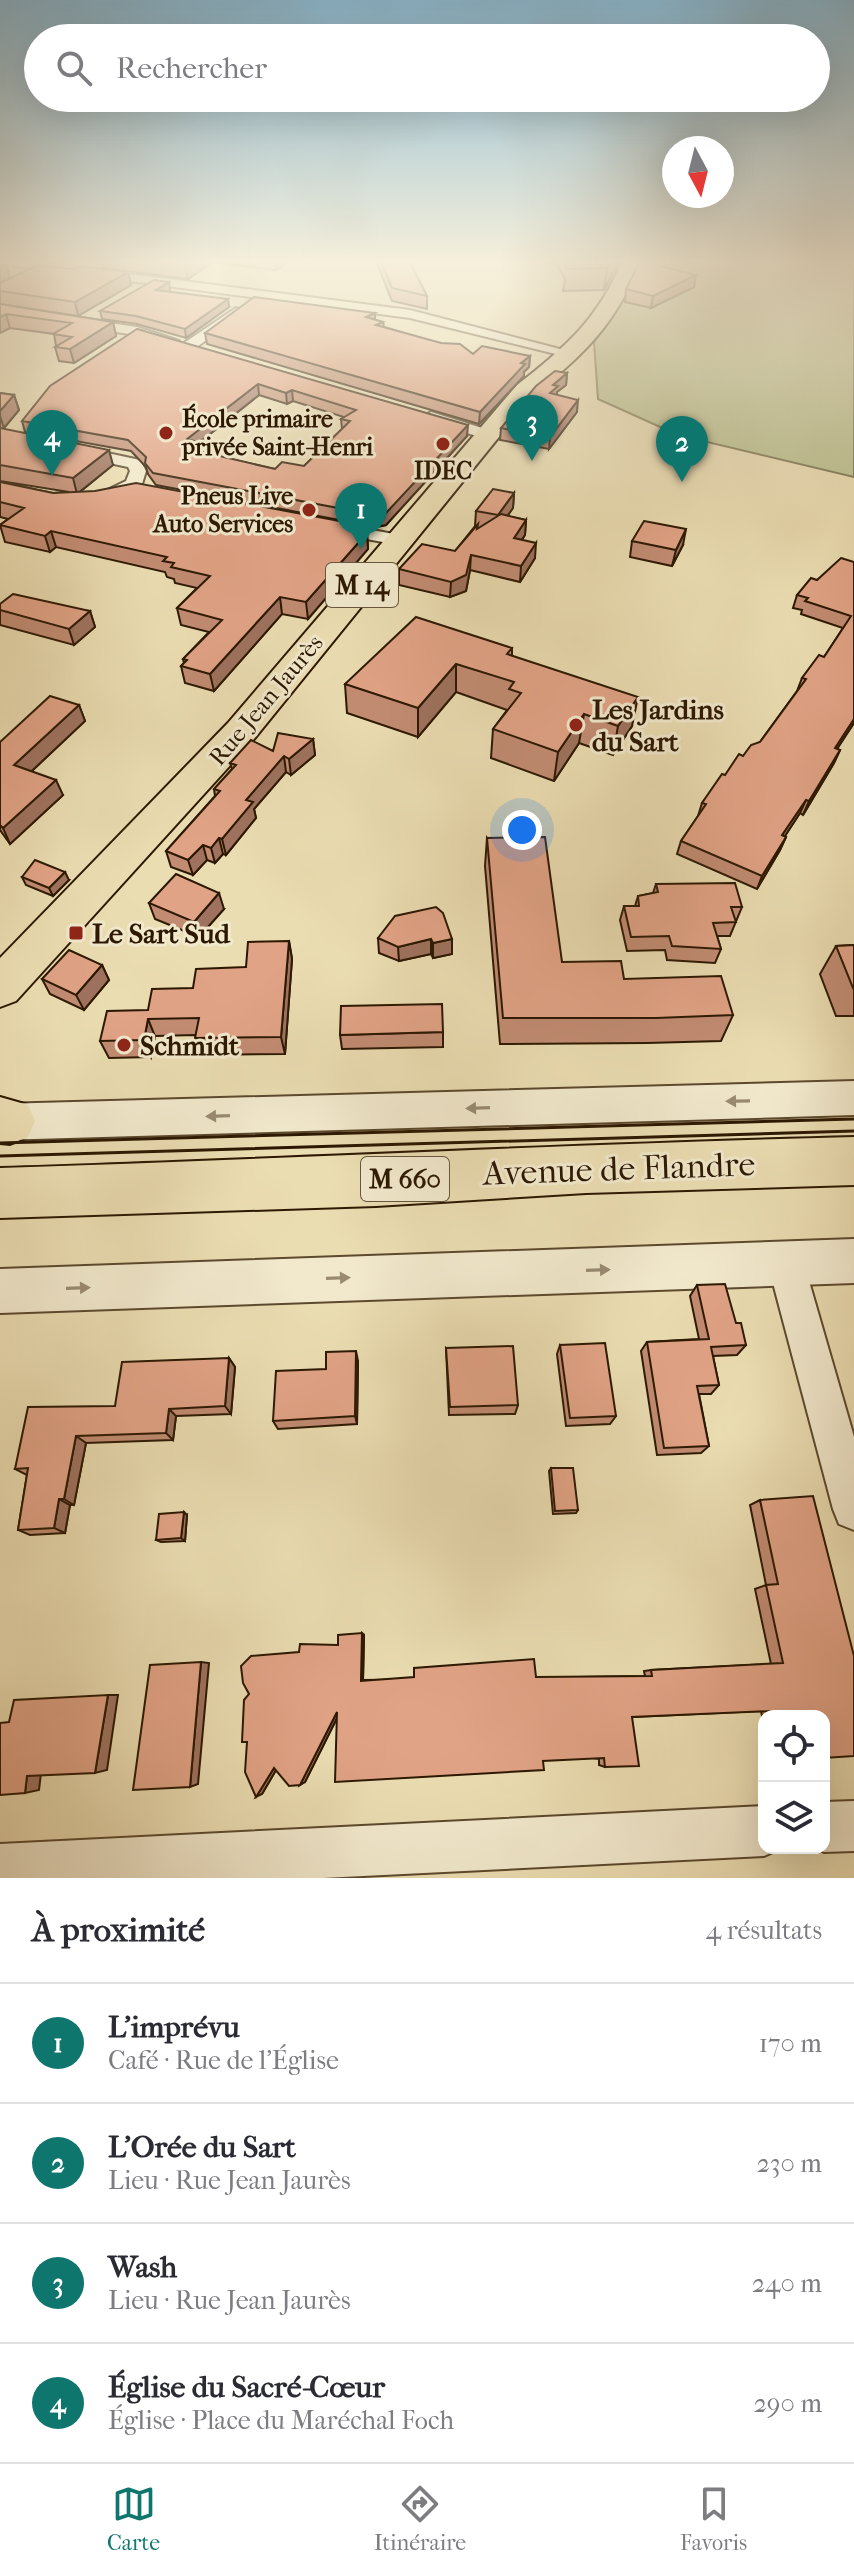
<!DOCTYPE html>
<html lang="fr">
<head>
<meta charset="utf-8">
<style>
  body { margin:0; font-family:"IM FELL French Canon",serif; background:#f7f7f7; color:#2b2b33 }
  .controls { position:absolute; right:24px; bottom:24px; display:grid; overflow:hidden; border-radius:16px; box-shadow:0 8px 32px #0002 }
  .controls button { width:72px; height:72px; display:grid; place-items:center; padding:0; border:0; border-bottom:2px solid #e1e1e2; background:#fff; color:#2b2b33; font:40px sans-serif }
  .compass { position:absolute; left:662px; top:136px; width:72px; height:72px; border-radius:50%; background:#fff; box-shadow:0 8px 32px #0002; rotate:173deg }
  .you { position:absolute; left:522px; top:830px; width:28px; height:28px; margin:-20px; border:6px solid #fff; border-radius:50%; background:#1a73e8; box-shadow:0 0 0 12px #1a73e833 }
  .badge { display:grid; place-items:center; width:52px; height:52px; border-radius:50%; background:#0f766e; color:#fff; font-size:26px; font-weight:700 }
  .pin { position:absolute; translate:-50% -66px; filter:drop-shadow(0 2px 4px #0008) }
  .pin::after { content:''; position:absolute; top:42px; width:28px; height:24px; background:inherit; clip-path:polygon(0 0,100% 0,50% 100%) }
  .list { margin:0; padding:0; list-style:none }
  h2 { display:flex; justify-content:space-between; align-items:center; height:104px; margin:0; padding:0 32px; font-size:34px }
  h2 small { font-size:26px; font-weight:400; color:#7c7c81 }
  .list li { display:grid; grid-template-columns:52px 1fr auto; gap:24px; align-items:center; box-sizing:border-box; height:120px; padding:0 32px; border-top:2px solid #e1e1e2 }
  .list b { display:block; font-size:30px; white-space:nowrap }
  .list p { margin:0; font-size:26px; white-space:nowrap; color:#7c7c81 }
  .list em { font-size:26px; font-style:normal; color:#7c7c81 }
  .icon { flex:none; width:44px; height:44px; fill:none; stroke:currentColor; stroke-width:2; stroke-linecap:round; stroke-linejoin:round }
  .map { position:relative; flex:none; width:854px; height:1878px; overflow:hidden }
  .search { position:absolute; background:#fff; box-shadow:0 8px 32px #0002; left:24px; right:24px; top:24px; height:88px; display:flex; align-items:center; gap:20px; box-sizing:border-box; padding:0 28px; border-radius:44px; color:#7c7c81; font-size:30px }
  .sheet { height:584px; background:#fff }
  nav { display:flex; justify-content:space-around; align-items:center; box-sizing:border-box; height:112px; border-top:2px solid #e1e1e2; background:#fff; font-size:22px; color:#7c7c81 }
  nav a { display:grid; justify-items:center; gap:4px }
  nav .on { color:#0f766e }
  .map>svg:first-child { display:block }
</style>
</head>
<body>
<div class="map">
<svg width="854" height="1878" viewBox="0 0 854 1878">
  <rect width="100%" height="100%" fill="#ebddb2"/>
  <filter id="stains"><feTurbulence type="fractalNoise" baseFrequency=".0025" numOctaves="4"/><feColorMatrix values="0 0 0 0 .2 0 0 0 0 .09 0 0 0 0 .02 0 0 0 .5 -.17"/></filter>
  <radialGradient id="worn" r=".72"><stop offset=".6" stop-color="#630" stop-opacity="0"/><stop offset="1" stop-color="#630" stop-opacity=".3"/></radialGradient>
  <polygon fill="#b8c08c" stroke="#726c47" stroke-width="2" points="639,261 854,261 854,477 678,435 598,399 594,342 621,302"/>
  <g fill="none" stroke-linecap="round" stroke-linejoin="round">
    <g stroke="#5c492e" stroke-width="4">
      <g id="minor">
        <polygon points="0,261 27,261 410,310 579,354 572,358 410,318 0,264"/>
        <polygon points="0,307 137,327 179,341 172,345 136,335 0,315"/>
        <polygon points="236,308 242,312 241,315 194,349 184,349 184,343"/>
        <polygon points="431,412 495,432 497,435 489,440 426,420 423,417"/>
        <polygon points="0,430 140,460 146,471 142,484 109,503 97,503 94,499 97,495 126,481 130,471 128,467 0,440"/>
        <polygon points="329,522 399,535 408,540 399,545 323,531 320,527"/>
        <polygon points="786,1246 799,1251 804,1264 854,1437 854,1530 839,1524 833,1509 768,1264 773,1251"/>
        <polygon points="854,1801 854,1851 824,1852 815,1848 824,1848 824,1802"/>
        <polygon points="764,1806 764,1848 782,1848 764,1856 323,1878 0,1878 0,1844"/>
      </g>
    </g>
    <g stroke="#5c492e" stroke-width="4">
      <g id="tertiary">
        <polygon points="854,1081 854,1115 0,1140 0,1104"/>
        <polygon points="854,1239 854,1283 0,1313 0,1269"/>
      </g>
    </g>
    <g stroke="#2c1802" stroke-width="4">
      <g id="primary">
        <path d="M 622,261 L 640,261 C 618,322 583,356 533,395 L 254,739 L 16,1001 L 0,1007 L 0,958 L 228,723 L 517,385 C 565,348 599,318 622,261 Z"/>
        <polygon points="0,1097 28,1105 35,1121 28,1137 10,1144 0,1143"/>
        <path d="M 854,1137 L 854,1185 L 586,1193 L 376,1206 L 0,1218 L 0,1168 C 285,1159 569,1144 854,1137 Z"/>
      </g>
    </g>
    <use href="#minor" fill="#f2e9cd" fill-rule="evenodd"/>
    <use href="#tertiary" fill="#f2e9cd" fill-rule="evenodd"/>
    <use href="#primary" fill="#ebddb2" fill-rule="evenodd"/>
    <g stroke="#2c1802" stroke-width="3">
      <polyline points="0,1143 854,1119"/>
      <polyline points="0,1156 854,1131"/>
    </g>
  </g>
  <g fill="#c28c73" stroke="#2c1802" stroke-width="2" fill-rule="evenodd">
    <polygon points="102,261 290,261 276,270 213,262 188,279 104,268"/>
    <polygon points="376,261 409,261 427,296 427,309 392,301"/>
    <polygon points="523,261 617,261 616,267 604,290 563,291 565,279 556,263"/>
    <polygon points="0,264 6,265 10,278 75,269 128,272 131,285 78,316 0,304 113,322 116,336 74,363 59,361 55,347 56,346 54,334 10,328 0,333"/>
    <polygon points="696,275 694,287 651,308 625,302 626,289"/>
    <polygon points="170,290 168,291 229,307 186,338 137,324 102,319 100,311"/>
    <polygon points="375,320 383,322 384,327 473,354 530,356 529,367 524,372 524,376 479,424 207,344 205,333"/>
    <path d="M 137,329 L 467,436 L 386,525 L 376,527 L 156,485 L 148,474 L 146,467 L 131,451 L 25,432 L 22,421 ZM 259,395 L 287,404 L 293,401 L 344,417 L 341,419 L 342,429 L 304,466 L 275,469 L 196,451 L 195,446 Z"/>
    <polygon points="567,373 566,385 557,392 557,395 577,412 549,449 500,440 501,428"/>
    <polygon points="0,393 14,395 19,410 4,428 0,428"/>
    <polygon points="0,428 113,465 80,492 367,533 368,549 308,619 282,614 214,691 185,683 181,666 184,663 183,659 209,632 181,625 177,608 197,588 175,583 174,579 167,577 165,572 56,547 50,552 5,542 0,525 8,519 0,517 0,482 53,493 69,492 0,481"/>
    <polygon points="514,493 513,508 507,516 526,520 525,535 522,540 535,558 520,582 470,570 466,591 450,597 399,585 399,569 455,551 475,526 476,511"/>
    <polygon points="632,541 683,545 672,566 630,557"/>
    <polygon points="854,562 854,723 837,749 840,750 834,763 803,815 800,813 785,836 786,837 780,850 757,889 677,854 681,841 698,816 702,803 743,756 760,742 797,691 802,678 824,657 843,628 801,614 802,610 793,608 797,595 817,580"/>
    <polygon points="0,604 90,611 95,627 74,645 0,625"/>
    <polygon points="512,648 512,656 632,726 613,755 579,743 554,781 491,758 493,729 507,710 456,692 418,737 347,713 345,684"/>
    <polygon points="79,705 85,721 32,771 63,795 10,844 0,830 0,742"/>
    <polygon points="313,739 315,755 291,775 286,772 254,809 256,818 226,855 223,854 215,863 207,860 193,875 171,867 166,851 215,796 214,789 232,769 230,763"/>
    <polygon points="487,838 562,962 624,979 733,1015 721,1041 647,1043 500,1044 485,866"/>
    <polygon points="22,877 69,880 53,896 26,885"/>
    <polygon points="656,884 742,907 730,936 717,936 721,949 715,963 667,960 665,950 627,951 620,920 624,906 635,906 638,896 653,893"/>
    <polygon points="149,903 224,909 199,937 155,919"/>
    <polygon points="378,938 452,939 452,954 433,958 431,954 399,961 379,953"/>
    <polygon points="289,941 292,959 285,1054 201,1055 195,1038 196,1035 155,1036 151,1057 109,1058 100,1041 148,1010 193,988 246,967"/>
    <polygon points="854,945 854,1016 836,1016 820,974 836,946"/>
    <polygon points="102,965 109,980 84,1010 50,994 42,979"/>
    <polygon points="443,1032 443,1047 342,1049 340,1035"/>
    <polygon points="697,1285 736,1323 746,1345 737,1355 713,1356 719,1385 711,1394 699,1394 709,1446 701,1453 657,1455 641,1351 647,1342 699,1339 690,1296"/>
    <polygon points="560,1345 616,1416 610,1424 566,1426 557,1354"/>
    <polygon points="446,1348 518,1405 515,1414 449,1415"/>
    <polygon points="229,1358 235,1367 231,1414 176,1416 173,1440 86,1443 74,1505 70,1505 65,1533 30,1535 18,1530 27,1475 15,1469 115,1406"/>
    <polygon points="358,1361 357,1424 278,1429 273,1421 326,1369"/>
    <polygon points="551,1468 578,1510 576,1513 553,1514 549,1471"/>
    <polygon points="760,1500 824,1716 764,1716 764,1725 761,1711 632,1717 605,1767 599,1765 599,1759 337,1718 305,1782 276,1770 262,1794 299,1652 338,1645 364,1635 363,1680 645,1676 644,1671 651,1670 771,1664 755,1589 766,1585 750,1505"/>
    <polygon points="187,1515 185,1541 161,1542 156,1540"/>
  </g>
  <g fill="#9e725e" stroke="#2c1802" stroke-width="2">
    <polygon points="193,261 213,261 213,262 188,279 185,266"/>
    <polygon points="275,261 290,261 276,270"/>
    <polygon points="611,261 617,261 616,267 604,290 607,268"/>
    <polygon points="6,265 10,278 0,285 0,269"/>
    <polygon points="128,272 131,285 78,316 75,302"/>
    <polygon points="696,275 694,287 651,308 653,296"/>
    <polygon points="169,282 170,290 158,298 156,290"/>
    <polygon points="228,299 229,307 186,338 185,329"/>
    <polygon points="375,313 375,324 366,317"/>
    <polygon points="6,314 10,328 0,333 0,317"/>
    <polygon points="113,322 116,336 74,363 70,349"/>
    <polygon points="530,356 529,367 524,372 524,376 479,424 480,412 521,363"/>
    <polygon points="567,373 566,385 557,392 557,398 550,393 553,385"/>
    <polygon points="258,384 259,395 195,446 196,452 185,448 187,439"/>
    <polygon points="292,390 293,401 287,404 286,393"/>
    <polygon points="14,395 19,410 4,428 0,416 0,411"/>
    <polygon points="578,400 577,412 549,449 550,437"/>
    <polygon points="468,425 467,436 386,525 376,527 375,515"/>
    <polygon points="109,450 113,465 77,494 73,478"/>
    <polygon points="514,493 513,508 497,531 498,515"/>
    <polygon points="526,520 525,535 512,553 514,538"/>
    <polygon points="686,529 683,545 672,566 676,550"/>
    <polygon points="51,531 56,547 50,552 45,536"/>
    <polygon points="367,533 368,549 308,619 306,602"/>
    <polygon points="536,543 535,558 520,582 521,566"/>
    <polygon points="471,555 470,570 466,591 450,597 451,582"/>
    <polygon points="280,597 282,614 214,691 210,674"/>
    <polygon points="90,611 95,627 74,645 69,629"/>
    <polygon points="456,664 456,692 418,737 418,708"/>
    <polygon points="638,697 632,726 613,755 618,726"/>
    <polygon points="79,705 85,721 21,781 14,765"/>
    <polygon points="584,714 579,743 554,781 558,752"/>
    <polygon points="854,719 854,723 829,761 835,748"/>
    <polygon points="313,739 315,755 291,775 289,759"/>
    <polygon points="840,750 834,763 803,815 809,801"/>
    <polygon points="284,756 286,772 254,809 256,818 226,855 222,839 246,800"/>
    <polygon points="56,780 63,795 10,844 3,828"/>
    <polygon points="806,800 800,813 777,848 782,835"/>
    <polygon points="786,837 780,850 757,889 762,876"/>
    <polygon points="219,838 223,854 215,863 211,848"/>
    <polygon points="203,845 207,860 193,875 188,860"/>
    <polygon points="65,872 69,880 53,896 49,888"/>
    <polygon points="219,893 224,909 199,937 194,922"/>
    <polygon points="431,939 431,954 399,961 398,947"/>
    <polygon points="452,939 452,954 433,958 433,943"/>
    <polygon points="289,941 292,959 285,1054 281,1037"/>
    <polygon points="102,965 109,980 84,1010 76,995"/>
    <polygon points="148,1019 155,1036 151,1057 144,1040"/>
    <polygon points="356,1351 358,1361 357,1424 355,1416"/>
    <polygon points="229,1358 235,1367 231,1414 225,1406"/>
    <polygon points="169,1409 176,1416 173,1440 166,1433"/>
    <polygon points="76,1436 86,1443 74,1505 64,1499"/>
    <polygon points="59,1499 70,1505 65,1533 54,1528"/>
    <polygon points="184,1512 187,1515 185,1541 181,1538"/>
    <polygon points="362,1633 364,1635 363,1681 361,1681"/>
    <polygon points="201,1662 209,1663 198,1784 190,1787"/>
    <polygon points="108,1695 118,1695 107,1770 95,1773"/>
    <polygon points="337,1712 340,1712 305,1782 300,1785"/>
    <polygon points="279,1765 262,1794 256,1797 274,1768"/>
    <polygon points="41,1773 39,1790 25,1793 27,1776"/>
  </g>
  <g fill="#e1a386" stroke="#2c1802" stroke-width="2" fill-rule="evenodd">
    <polygon points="149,261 193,261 185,266"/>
    <polygon points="381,261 409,261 427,296 392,288"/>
    <polygon points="567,261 611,261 607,268 566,269"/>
    <polygon points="640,261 642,261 696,275 653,296 626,289"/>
    <polygon points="38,265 75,269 82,266 128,272 75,302 0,291 0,283"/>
    <polygon points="154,280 169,282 156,290 228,299 185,329 136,316 100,311"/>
    <polygon points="254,297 375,313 366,317 383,322 376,325 441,343 460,344 473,354 482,346 530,356 521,363 525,364 480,412 205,333"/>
    <polygon points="0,304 113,322 70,349 55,347 72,337 53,334 72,323 6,314 0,317"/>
    <path d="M 137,329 L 468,425 L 386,513 L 375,515 L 153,473 L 145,463 L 146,457 L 128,440 L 22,421 L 50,386 ZM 258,384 L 286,393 L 292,390 L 356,410 L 341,419 L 350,421 L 304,466 L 282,462 L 275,469 L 185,448 L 194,441 L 187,439 Z"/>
    <polygon points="555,371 567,373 553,385 558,386 550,393 578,400 550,437 501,428 536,386"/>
    <polygon points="0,393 14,395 0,411"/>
    <polygon points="0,428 109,450 73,478 0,465"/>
    <polygon points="0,482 53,493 95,491 136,483 361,525 367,533 306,602 280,597 210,674 181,666 187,660 183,659 222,620 177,608 210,576 171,567 174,563 163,561 167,557 51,531 45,536 0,525 24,508 0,502"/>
    <polygon points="493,489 514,493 498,515 476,511"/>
    <polygon points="501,514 526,520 514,538 536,543 521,566 471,555 466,575 451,582 399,569 422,544 455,551 478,524 477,529"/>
    <polygon points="644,521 686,529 676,550 632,541"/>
    <polygon points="841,558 854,562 854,719 835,748 840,750 809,801 806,800 782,835 786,837 762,876 681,841 706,804 702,803 722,774 725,775 739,754 743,756 751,745 760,742 806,679 802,678 819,655 824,657 851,616 805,601 808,598 797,595 811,578 817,580"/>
    <polygon points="13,594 90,611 69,629 0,610 0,604"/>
    <polygon points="416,617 512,648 507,654 638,697 618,726 584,714 558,752 493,729 521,693 509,689 514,682 456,664 418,708 345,684"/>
    <polygon points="50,696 79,705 14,765 56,780 3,828 0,825 0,742"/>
    <polygon points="278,733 313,739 289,759 284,756 246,800 253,802 222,839 219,838 211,848 203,845 188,860 166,851 220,791 214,789 236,765 230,763 251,740 273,751"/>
    <polygon points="545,837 562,962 621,961 624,979 721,976 733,1015 656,1018 503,1018 487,838"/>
    <polygon points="35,860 65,872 49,888 22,877"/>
    <polygon points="176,874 219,893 194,922 149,903"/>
    <polygon points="735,883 742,907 731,907 736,922 713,923 721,949 672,946 669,936 631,937 624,906 639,906 638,896 658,892 656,884"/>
    <polygon points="436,907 443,913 452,939 433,943 431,939 398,947 378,938 395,916"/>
    <polygon points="289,941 281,1037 195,1038 199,1018 148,1019 144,1040 100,1041 107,1011 148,1010 152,989 193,988 196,969 246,967 248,942"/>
    <polygon points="854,945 854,988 853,988 836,946"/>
    <polygon points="69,950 102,965 76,995 42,979"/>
    <polygon points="442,1004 443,1032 340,1035 341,1006"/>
    <polygon points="725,1284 736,1323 741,1323 746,1345 711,1347 719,1385 697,1386 709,1446 664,1448 647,1342 709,1339 697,1285"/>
    <polygon points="605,1343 616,1416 570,1418 560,1345"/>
    <polygon points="513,1346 518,1405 450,1407 446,1348"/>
    <polygon points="356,1351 355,1416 273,1421 276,1371 326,1369 326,1352"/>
    <polygon points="229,1358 225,1406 169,1409 166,1433 76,1436 64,1499 59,1499 54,1528 18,1530 28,1468 15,1469 28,1407 115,1406 122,1362"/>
    <polygon points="551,1468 573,1468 578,1510 555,1511"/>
    <polygon points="813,1496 854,1656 854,1756 824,1758 824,1716 773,1716 772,1711 632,1717 639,1766 605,1767 604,1758 543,1761 544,1770 335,1782 337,1712 300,1785 289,1786 274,1768 256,1797 245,1772 247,1742 242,1742 244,1700 249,1694 243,1683 241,1666 251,1656 299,1652 300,1644 338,1645 338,1635 362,1633 361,1681 414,1677 414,1668 534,1659 536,1677 652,1676 651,1670 783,1663 766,1585 778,1584 760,1500"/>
    <polygon points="184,1512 181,1538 156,1540 159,1514"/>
    <polygon points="201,1662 190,1787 133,1790 150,1665"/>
    <polygon points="108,1695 95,1773 27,1776 25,1793 0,1795 0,1723 9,1722 14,1700"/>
  </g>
  <defs><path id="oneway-solid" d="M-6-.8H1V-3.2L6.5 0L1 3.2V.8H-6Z" transform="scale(2)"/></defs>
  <g fill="#998b72">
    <use href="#oneway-solid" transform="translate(738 1101) rotate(179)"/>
    <use href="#oneway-solid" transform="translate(478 1108) rotate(178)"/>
    <use href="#oneway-solid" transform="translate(218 1116) rotate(178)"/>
    <use href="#oneway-solid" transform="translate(598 1270) rotate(-2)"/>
    <use href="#oneway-solid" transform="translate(338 1278) rotate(-2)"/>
    <use href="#oneway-solid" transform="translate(78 1288) rotate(-2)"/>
  </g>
  <linearGradient id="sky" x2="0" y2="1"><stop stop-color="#88b7d1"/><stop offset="0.5" stop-color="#f6f0dc"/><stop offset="1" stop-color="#f6f0dc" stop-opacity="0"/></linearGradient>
  <rect width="854" height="524" fill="url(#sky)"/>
  <g fill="#8f2418" stroke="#f2e9cd" stroke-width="3">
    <circle cx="166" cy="433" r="8"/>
    <circle cx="443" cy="444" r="8"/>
    <circle cx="309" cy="510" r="8"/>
    <circle cx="576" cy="725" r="8"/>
    <rect x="68" y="925" width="16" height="16" rx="4"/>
    <circle cx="124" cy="1045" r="8"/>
  </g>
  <g text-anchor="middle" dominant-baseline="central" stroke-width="6" stroke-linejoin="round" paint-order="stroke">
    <g font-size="24" font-weight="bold" fill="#2c1802" stroke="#f2e9cd" text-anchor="start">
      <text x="182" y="419">École primaire<tspan x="182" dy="28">privée Saint-Henri</tspan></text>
      <text x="443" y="471" text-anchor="middle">IDEC</text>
      <text x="293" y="496" text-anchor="end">Pneus Live<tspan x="293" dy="28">Auto Services</tspan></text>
    </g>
    <g font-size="24" fill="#2c1802" stroke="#f2e9cd">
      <text transform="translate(266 700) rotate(-50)">Rue Jean Jaurès</text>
    </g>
    <g fill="#f2e9cd" stroke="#67573f" stroke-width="2">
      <rect x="326" y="563" width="72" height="44" rx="6"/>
      <rect x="361" y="1157" width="88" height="44" rx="6"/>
    </g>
    <g font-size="26" font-weight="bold" fill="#2c1802">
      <text x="362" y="585">M 14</text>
      <text x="405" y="1179">M 660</text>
    </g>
    <g font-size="28" font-weight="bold" fill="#2c1802" stroke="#f2e9cd" text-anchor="start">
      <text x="592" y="709">Les Jardins<tspan x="592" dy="32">du Sart</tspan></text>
      <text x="92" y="933">Le Sart Sud</text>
      <text x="140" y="1045">Schmidt</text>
    </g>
    <g font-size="34" fill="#2c1802" stroke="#f2e9cd">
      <text transform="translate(619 1169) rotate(-2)">Avenue de Flandre</text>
    </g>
  </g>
  <rect width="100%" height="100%" filter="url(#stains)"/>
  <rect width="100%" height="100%" fill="url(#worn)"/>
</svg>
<div class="controls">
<button><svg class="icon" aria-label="locate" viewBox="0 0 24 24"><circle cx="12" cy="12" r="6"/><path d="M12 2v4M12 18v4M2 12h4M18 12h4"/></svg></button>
<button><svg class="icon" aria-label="layers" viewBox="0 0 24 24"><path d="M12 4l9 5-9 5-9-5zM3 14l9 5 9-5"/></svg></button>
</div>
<svg class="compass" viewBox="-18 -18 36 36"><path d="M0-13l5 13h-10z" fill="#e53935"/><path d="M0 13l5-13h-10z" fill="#7c7c81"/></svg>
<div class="you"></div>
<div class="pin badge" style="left:361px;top:549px">1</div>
<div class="pin badge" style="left:682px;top:482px">2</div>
<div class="pin badge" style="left:532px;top:461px">3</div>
<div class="pin badge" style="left:52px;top:476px">4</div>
<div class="search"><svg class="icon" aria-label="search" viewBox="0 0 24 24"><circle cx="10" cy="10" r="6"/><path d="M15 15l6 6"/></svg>Rechercher</div>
</div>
<section class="sheet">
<h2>À proximité<small>4 résultats</small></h2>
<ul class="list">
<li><span class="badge">1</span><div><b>L'imprévu</b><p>Café · Rue de l'Église</p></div><em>170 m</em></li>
<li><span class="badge">2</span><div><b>L'Orée du Sart</b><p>Lieu · Rue Jean Jaurès</p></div><em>230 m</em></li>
<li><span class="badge">3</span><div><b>Wash</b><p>Lieu · Rue Jean Jaurès</p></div><em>240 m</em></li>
<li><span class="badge">4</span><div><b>Église du Sacré-Cœur</b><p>Église · Place du Maréchal Foch</p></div><em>290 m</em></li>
</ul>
</section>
<nav>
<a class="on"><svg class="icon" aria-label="map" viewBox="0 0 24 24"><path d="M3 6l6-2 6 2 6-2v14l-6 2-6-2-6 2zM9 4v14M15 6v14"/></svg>Carte</a>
<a><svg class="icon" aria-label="directions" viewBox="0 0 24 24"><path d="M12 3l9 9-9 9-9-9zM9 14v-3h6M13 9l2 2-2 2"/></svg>Itinéraire</a>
<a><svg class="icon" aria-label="saved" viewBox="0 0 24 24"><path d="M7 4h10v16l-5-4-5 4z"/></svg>Favoris</a>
</nav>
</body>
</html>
